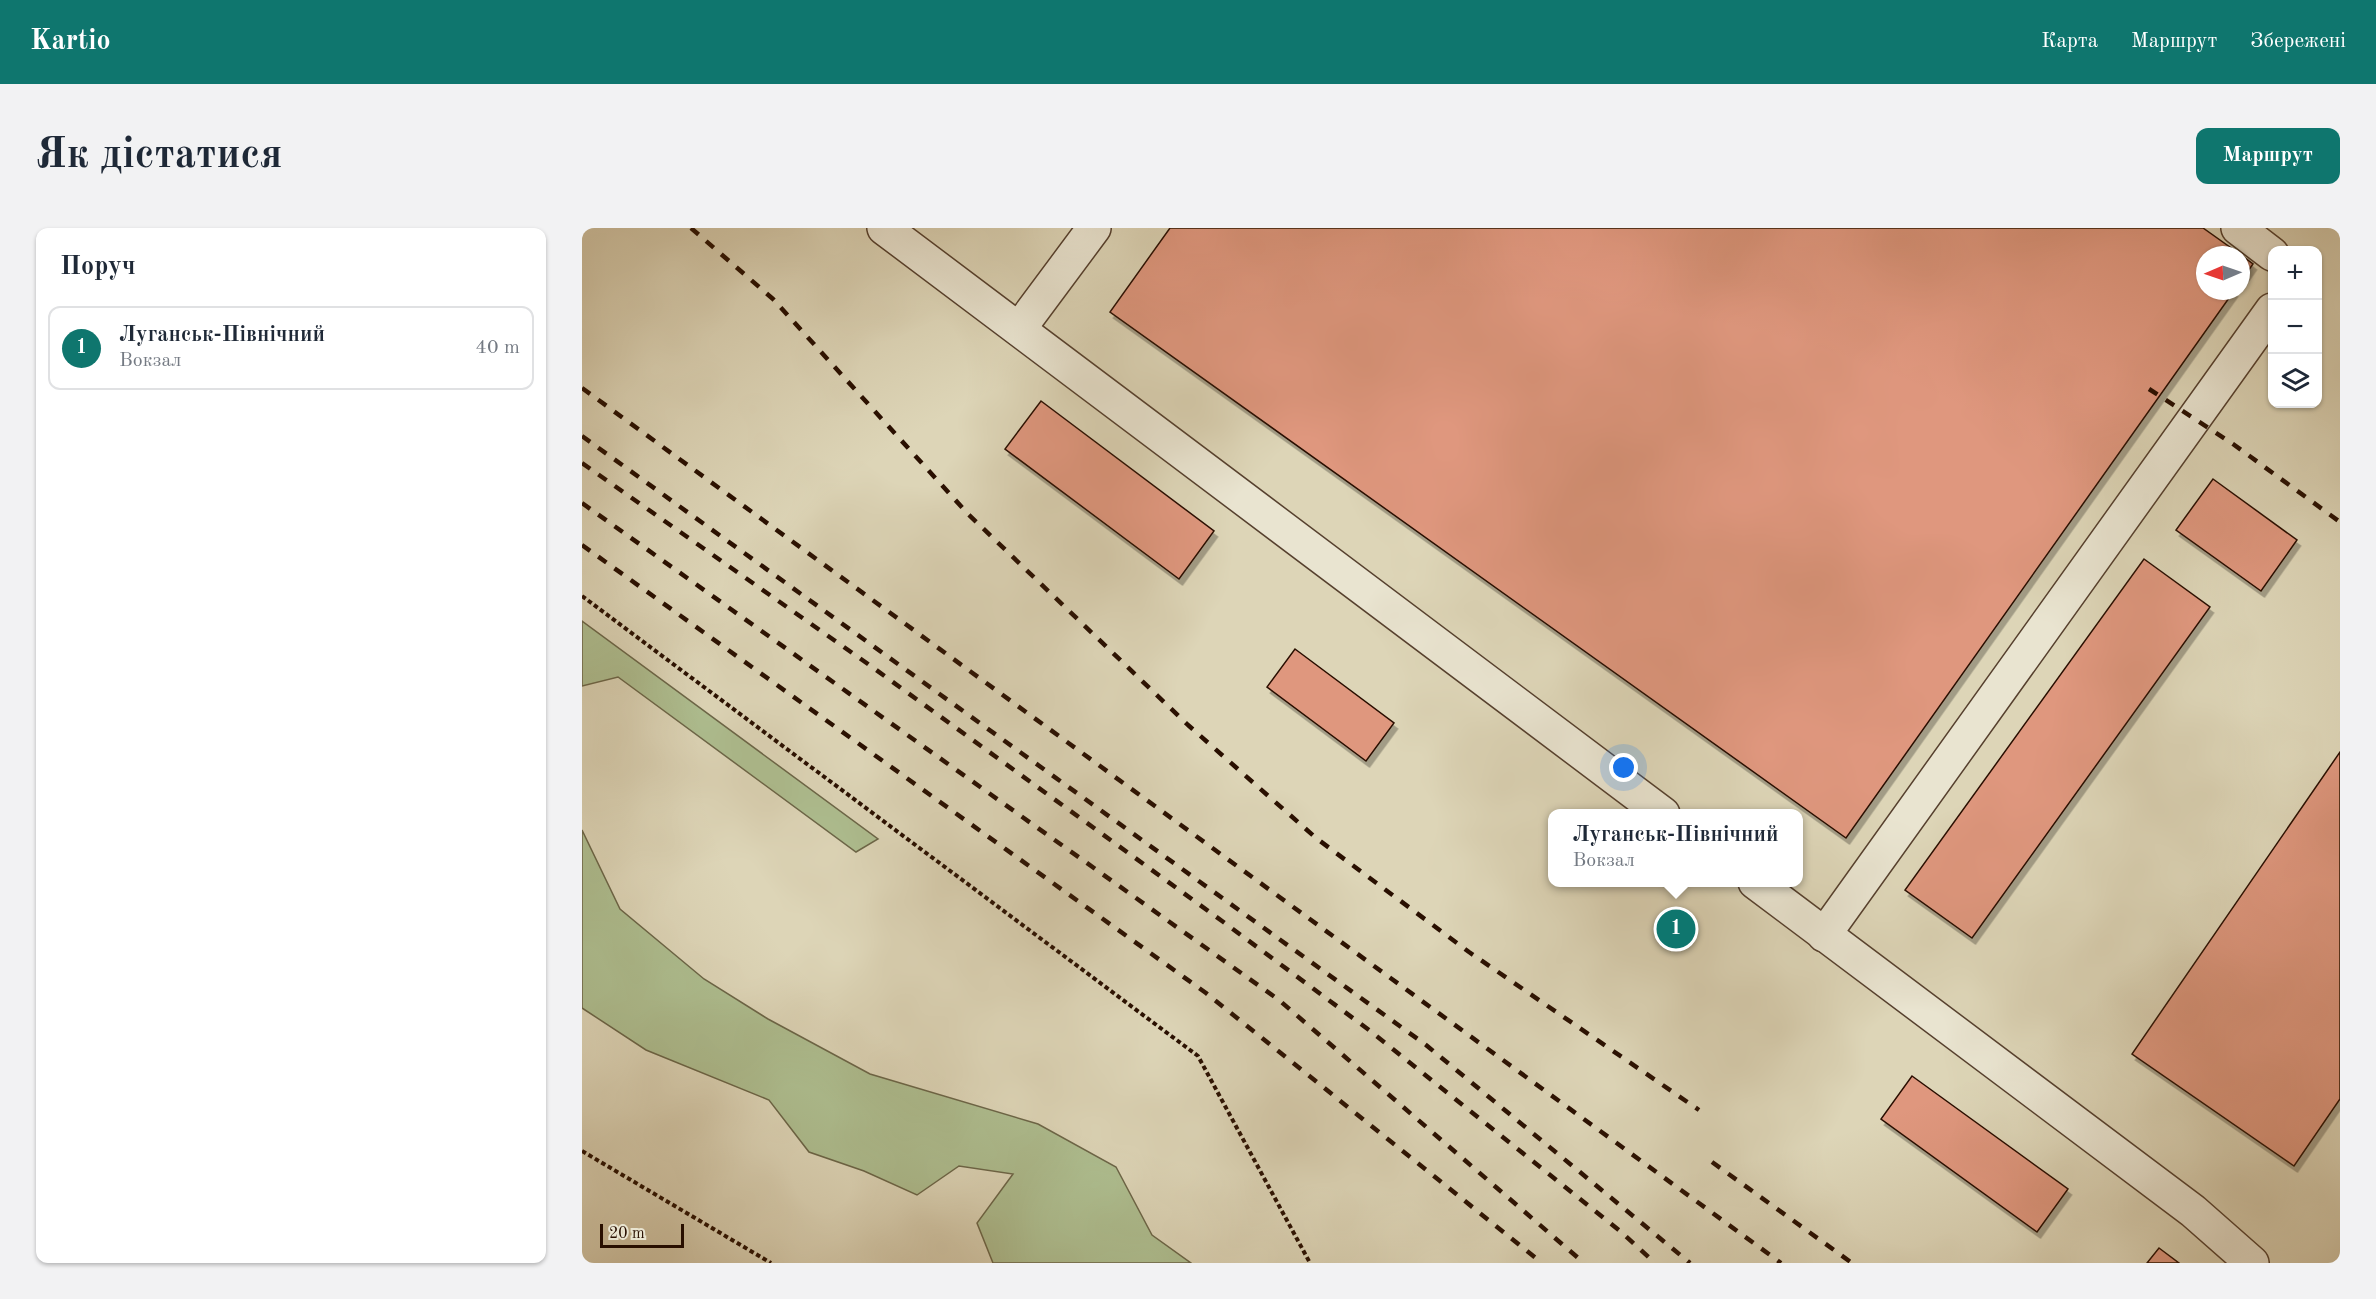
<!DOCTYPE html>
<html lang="uk">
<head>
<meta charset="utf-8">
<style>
  body { margin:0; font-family:"Old Standard TT",serif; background:#f2f2f3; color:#1f2937 }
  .controls { position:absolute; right:18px; top:18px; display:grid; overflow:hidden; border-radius:12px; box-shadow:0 2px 4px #0004 }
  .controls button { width:54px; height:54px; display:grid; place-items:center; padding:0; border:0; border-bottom:2px solid #e0e1e3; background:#fff; color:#1f2937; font:30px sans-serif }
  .compass { position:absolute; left:1614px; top:18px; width:54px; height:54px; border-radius:50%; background:#fff; box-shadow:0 2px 4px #0004; rotate:268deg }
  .scale { position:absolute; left:18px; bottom:15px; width:84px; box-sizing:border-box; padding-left:6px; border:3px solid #290f00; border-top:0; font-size:16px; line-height:21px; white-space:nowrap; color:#290f00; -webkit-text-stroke:4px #e9e4d0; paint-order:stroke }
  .you { position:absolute; left:1042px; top:540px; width:21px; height:21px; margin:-15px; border:4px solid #fff; border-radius:50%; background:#1a73e8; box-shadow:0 0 0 9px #1a73e833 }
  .badge { display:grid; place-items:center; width:39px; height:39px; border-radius:50%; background:#0f766e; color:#fff; font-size:20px; font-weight:700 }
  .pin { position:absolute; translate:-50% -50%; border:3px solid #fff; box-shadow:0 2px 6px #0006 }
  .popup { position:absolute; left:966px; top:581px; width:255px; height:78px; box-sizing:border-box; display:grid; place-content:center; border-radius:12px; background:#fff; filter:drop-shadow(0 2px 4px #0005); font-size:20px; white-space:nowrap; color:#747a83 }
  .popup b { font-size:22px; color:#1f2937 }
  .popup::after { content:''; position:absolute; left:50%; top:100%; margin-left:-12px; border:12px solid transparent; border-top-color:#fff }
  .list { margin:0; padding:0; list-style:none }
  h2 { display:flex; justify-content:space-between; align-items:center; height:78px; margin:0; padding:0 24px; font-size:26px }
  h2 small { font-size:20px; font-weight:400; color:#747a83 }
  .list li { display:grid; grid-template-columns:39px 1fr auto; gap:18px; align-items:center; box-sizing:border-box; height:84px; margin:0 12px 12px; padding:0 12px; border:2px solid #e0e1e3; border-radius:12px }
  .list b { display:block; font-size:22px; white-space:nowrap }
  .list p { margin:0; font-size:20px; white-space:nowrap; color:#747a83 }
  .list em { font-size:20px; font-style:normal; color:#747a83 }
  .icon { flex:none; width:33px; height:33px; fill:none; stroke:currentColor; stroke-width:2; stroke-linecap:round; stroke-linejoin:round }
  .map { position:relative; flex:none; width:1758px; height:1035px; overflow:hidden; border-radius:12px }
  header { display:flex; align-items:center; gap:36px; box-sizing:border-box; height:84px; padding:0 30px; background:#0f766e; color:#fff }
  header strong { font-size:28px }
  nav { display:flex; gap:33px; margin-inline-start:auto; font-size:21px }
  .intro { display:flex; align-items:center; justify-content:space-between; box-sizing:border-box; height:144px; padding:0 36px }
  h1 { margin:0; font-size:42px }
  .button { padding:15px 27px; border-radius:12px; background:#0f766e; color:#fff; font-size:21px; font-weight:700 }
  main { display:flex; gap:36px; padding:0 36px }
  aside { flex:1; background:#fff; border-radius:12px; box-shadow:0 2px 4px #0004 }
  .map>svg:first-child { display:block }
</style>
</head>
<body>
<header>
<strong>Kartio</strong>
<nav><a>Карта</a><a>Маршрут</a><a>Збережені</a></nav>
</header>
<div class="intro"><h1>Як дістатися</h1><a class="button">Маршрут</a></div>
<main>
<aside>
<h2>Поруч<small></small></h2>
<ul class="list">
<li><span class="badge">1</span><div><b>Луганськ-Північний</b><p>Вокзал</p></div><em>40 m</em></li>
</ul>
</aside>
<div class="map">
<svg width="1758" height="1035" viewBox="0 0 1758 1035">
  <defs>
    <filter id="shadow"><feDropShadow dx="3.5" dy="6" stdDeviation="0" flood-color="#0004"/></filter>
  </defs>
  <rect width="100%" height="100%" fill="#ddd5b7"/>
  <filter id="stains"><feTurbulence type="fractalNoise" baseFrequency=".00333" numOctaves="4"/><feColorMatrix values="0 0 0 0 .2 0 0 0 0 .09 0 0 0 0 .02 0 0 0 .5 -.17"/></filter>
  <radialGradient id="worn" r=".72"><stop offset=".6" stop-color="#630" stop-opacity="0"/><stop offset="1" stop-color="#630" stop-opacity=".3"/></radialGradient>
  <g fill="#aebe90" stroke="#6c6648" stroke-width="1.5">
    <polygon points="0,393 296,611 274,624 36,449 0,458"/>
    <polygon points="0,602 38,681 122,751 186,791 288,846 456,896 534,939 570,1007 609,1035 411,1035 395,995 431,946 377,938 335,967 282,943 227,924 187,872 64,822 0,780"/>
  </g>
  <g fill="#df977e" stroke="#290f00" stroke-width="1.5" filter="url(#shadow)">
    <polygon points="588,0 1621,0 1659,27 1623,27 1623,63 1652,63 1264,610 528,84"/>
    <polygon points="1659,27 1671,36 1659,53"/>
    <polygon points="459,173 632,303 597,351 423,221"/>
    <polygon points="1631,251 1715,312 1679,363 1594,302"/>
    <polygon points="1562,331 1628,379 1390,710 1323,662"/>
    <polygon points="713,421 812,495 784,533 685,459"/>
    <polygon points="1758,524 1758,871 1712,938 1550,826"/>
    <polygon points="1330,848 1486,961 1455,1004 1299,891"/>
    <polygon points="1577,1020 1597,1035 1565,1035"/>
  </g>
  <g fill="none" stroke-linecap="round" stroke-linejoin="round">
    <g stroke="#56402e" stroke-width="36">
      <g id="minor">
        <polyline points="302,0 1081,586"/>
        <polyline points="1656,0 1690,26"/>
        <polyline points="437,101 512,0"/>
        <polyline points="1173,654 1611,983 1670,1035"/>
        <polyline points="1242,707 1690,82"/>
      </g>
    </g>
    <g stroke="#290f00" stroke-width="4" stroke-dasharray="4.5 3" stroke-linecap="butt">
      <polyline points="0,368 616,828 728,1035"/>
      <polyline points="0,923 189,1035"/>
    </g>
    <use href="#minor" stroke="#e9e4d0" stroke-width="33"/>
    <g stroke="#290f00" stroke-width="4.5" stroke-dasharray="10 10" stroke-linecap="butt">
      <polyline points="109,0 191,71 386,286 606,497 734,610 887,724 1117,882"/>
      <polyline points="0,160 1199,1035"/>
      <polyline points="1567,161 1651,216 1758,294"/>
      <polyline points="0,208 844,817 1108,1035"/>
      <polyline points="0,235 286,436 640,693 787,802 1038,1003 1073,1035"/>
      <polyline points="0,275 697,772 1002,1035"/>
      <polyline points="0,317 624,765 960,1035"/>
      <polyline points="1130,934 1270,1035"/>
    </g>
  </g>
  <rect width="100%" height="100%" filter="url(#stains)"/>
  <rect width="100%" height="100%" fill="url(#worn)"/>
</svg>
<div class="controls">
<button>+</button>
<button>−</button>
<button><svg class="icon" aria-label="layers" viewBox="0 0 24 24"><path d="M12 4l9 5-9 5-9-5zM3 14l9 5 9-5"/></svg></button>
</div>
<svg class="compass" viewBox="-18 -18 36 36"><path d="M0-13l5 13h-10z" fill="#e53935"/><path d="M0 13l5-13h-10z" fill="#747a83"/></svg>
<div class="scale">20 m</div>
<div class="you"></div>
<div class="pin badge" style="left:1094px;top:701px">1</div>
<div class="popup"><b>Луганськ-Північний</b>Вокзал</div>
</div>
</main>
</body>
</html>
